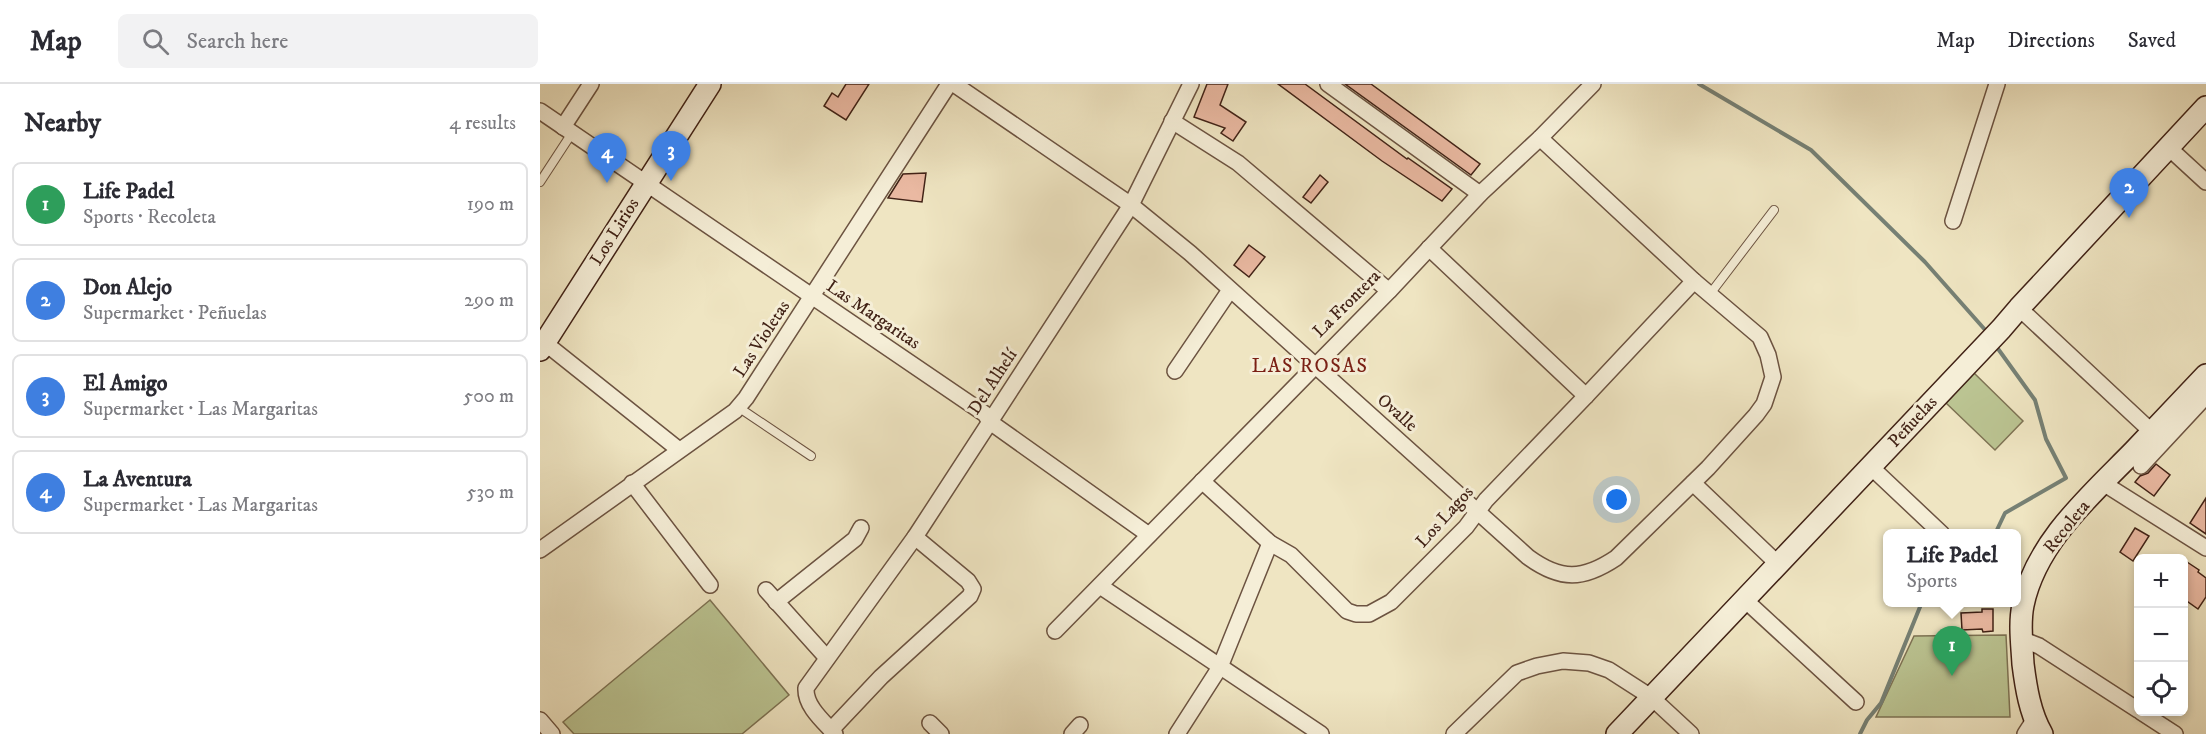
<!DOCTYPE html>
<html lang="en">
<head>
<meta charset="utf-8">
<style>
  body { margin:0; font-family:"IM FELL DW Pica",serif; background:#f2f2f3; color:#2b2b33 }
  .controls { position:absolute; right:18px; bottom:18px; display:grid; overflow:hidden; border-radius:9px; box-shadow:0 3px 9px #0003 }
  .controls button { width:54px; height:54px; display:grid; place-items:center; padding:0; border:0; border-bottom:2px solid #e1e1e2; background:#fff; color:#2b2b33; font:30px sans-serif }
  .you { position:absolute; left:1077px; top:416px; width:21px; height:21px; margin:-15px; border:4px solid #fff; border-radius:50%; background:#1a73e8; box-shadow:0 0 0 9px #1a73e833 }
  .badge { display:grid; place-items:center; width:39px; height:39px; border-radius:50%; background:#b45309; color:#fff; font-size:20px; font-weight:700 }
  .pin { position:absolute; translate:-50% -50px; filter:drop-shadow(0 2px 3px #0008) }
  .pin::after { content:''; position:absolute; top:32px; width:21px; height:18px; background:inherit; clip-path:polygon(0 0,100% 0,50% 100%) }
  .popup { position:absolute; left:1343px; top:445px; width:138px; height:78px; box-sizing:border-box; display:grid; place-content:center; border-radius:9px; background:#fff; filter:drop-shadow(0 2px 4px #0005); font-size:20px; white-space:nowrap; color:#7c7c81 }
  .popup b { font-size:22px; color:#2b2b33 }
  .popup::after { content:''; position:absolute; left:50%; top:100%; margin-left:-12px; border:12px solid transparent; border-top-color:#fff }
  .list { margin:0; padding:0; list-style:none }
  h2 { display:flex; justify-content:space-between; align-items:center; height:78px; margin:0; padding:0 24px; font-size:26px }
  h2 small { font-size:20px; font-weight:400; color:#7c7c81 }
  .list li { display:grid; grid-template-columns:39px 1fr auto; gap:18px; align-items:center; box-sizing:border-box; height:84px; margin:0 12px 12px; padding:0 12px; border:2px solid #e1e1e2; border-radius:9px }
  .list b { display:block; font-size:22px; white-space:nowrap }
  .list p { margin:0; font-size:20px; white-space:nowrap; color:#7c7c81 }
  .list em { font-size:20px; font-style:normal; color:#7c7c81 }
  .icon { flex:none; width:33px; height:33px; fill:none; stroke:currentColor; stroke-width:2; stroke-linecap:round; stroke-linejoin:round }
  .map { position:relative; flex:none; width:1666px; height:650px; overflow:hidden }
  header { display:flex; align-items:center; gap:36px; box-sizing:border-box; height:84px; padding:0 30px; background:#fff; border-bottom:2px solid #e1e1e2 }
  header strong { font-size:28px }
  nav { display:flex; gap:33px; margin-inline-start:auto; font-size:21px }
  .search { width:420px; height:54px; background:#f2f2f3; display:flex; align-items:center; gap:15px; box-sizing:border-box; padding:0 21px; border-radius:9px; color:#7c7c81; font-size:22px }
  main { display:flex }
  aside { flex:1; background:#fff }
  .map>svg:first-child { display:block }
</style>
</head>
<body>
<header>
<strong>Map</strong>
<div class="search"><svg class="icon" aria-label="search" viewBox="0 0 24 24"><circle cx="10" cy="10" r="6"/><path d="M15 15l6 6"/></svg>Search here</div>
<nav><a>Map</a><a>Directions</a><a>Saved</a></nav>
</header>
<main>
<aside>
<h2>Nearby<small>4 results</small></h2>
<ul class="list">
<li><span class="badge" style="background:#2e9e5b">1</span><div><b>Life Padel</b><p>Sports · Recoleta</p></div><em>190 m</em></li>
<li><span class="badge" style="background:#3f7fe0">2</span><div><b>Don Alejo</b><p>Supermarket · Peñuelas</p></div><em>290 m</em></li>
<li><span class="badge" style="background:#3f7fe0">3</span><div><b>El Amigo</b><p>Supermarket · Las Margaritas</p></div><em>500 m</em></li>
<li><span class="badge" style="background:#3f7fe0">4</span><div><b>La Aventura</b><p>Supermarket · Las Margaritas</p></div><em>530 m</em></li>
</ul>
</aside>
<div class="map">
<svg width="1666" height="650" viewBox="0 0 1666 650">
  <rect width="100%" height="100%" fill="#efe5c2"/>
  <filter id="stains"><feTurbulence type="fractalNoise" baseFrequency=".00333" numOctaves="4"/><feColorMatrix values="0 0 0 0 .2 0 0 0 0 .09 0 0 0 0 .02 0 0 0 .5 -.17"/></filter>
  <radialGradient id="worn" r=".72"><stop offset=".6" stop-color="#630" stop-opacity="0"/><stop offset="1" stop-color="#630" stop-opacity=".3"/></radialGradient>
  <g fill="#bbc492" stroke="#7e7354" stroke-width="1.5">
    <polygon points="1434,289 1483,337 1455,366 1406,319"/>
    <polygon points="170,516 249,611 202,650 34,650 23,638"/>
    <polygon points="1466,551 1470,633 1336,633 1374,552"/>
  </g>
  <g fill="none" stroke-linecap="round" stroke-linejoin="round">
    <g stroke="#768074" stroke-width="4">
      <polyline points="1159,0 1271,66 1385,178 1447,248"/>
      <polyline points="1455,450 1465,429 1526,394 1506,355 1495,316 1456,262"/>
      <polyline points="1320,650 1327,636 1341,619 1382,518"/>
    </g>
  </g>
  <g fill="#eab9a2" stroke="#412216" stroke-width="1.5">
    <polygon points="306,0 329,0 306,36 284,22 292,9 298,13"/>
    <polygon points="667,0 688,0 680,21 706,38 693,57 681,49 685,44 654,33"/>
    <polygon points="738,0 765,0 867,75 868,74 912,105 902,117 842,77"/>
    <polygon points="805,0 831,0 940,80 931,91"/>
    <polygon points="386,89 382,118 348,114 363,90"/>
    <polygon points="780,91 788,98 771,119 763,113"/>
    <polygon points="709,161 725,173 709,193 694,181"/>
    <polygon points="1616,380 1630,391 1614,412 1595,398 1600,392 1608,389"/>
    <polygon points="1666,414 1666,450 1650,439"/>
    <polygon points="1595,444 1609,452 1593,477 1580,468"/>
    <polygon points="1647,478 1659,486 1658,488 1666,494 1666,513 1658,525 1644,515 1644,484"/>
    <polygon points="1442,525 1453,525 1453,547 1443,548 1442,545 1422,546 1421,529 1442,528"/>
  </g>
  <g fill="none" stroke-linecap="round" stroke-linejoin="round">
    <g stroke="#6c5341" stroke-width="10">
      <g id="lane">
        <polyline points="0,98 32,49"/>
        <polyline points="1170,210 1234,126"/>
        <polyline points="198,323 271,372"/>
      </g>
    </g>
    <g stroke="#6c5341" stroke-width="18">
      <g id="street">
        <path d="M 414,0 L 591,121 L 650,169 L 988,473 C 1021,497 1043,496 1076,474 L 1168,384 L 1216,331 L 1224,320 L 1233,293 L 1228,271 L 1220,253 L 1154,197 L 1000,54"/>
        <polyline points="788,0 940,110"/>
        <polyline points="0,27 445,330 450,338 609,451"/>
        <polyline points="632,37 698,79 849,207"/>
        <polyline points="23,43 51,0"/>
        <polyline points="1629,64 1666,98"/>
        <polyline points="1413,137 1457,0"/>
        <polyline points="889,164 1046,312"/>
        <polyline points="1479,224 1612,348"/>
        <polyline points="0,255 138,365"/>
        <polyline points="635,287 690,206"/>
        <polyline points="1601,382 1666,312"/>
        <polyline points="1331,383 1402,450"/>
        <polyline points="662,397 730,459 751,471 807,527 816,530 829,530 851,518 926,443 946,416 1046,312 1154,197"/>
        <polyline points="92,399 170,501"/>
        <polyline points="1153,399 1238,480"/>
        <polyline points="1563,399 1666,464"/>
        <polyline points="0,466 195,327 206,314 409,0"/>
        <polyline points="560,502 781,650"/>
        <polyline points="226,506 287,574"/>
        <polyline points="1205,516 1316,618"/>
        <polyline points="236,518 315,455 321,444"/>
        <polyline points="515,547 849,207 940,110 1000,54 1053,0"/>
        <polyline points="1481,555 1499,562 1598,626"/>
        <polyline points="1601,628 1635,650"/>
        <polyline points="0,636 12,650"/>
        <polyline points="390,639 401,650"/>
        <polyline points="291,646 341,593 430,512 433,505 428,497 375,453"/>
        <path d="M 295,650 C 283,637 265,622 266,604 L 375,453 L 591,121 L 651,0"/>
        <polyline points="532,650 540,641"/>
        <polyline points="637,650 680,583 730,459"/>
        <polyline points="914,650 977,589 997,582 1023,577 1049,579 1069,586 1111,613 1151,650"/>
        <polyline points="1485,650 1494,636"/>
      </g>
    </g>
    <g stroke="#412216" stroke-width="24">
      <g id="secondary">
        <polyline points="0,266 170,0"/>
        <polyline points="1077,650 1461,245 1479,224 1666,23"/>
        <path d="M 1502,650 C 1490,629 1486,604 1483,580 C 1482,561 1479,540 1483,521 C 1496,458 1551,411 1594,367 C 1618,342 1642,316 1666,291"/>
      </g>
    </g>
    <use href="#lane" stroke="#f5eed7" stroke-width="8"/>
    <use href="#street" stroke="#f5eed7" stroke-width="15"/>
    <use href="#secondary" stroke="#f5eed7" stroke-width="21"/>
  </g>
  <g text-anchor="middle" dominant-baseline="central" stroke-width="6" stroke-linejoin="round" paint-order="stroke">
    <g font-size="18" fill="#412216" stroke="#f5eed7">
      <text transform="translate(75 148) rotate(-58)">Los Lirios</text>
      <text transform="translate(807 220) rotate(-45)">La Frontera</text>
      <text transform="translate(333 231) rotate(34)">Las Margaritas</text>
      <text transform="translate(222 255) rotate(-57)">Las Violetas</text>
      <text transform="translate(453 298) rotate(-57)">Del Alhelí</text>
      <text transform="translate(857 329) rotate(42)">Ovalle</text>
      <text transform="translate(1373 338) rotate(-47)">Peñuelas</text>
      <text transform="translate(905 433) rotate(-48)">Los Lagos</text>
      <text transform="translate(1527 443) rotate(-51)">Recoleta</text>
    </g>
    <g font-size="20" letter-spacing="1.5" fill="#7a1f14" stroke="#f5eed7">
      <text x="770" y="282">LAS ROSAS</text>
    </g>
  </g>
  <rect width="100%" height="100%" filter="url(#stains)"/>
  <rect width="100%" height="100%" fill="url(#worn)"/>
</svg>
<div class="controls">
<button>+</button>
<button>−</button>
<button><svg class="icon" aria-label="locate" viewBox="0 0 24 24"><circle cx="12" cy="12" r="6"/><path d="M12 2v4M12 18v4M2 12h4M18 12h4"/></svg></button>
</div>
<div class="you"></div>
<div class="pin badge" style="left:1412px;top:592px;background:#2e9e5b">1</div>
<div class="popup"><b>Life Padel</b>Sports</div>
<div class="pin badge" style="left:1589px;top:134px;background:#3f7fe0">2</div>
<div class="pin badge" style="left:131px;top:97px;background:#3f7fe0">3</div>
<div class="pin badge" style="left:67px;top:99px;background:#3f7fe0">4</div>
</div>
</main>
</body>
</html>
